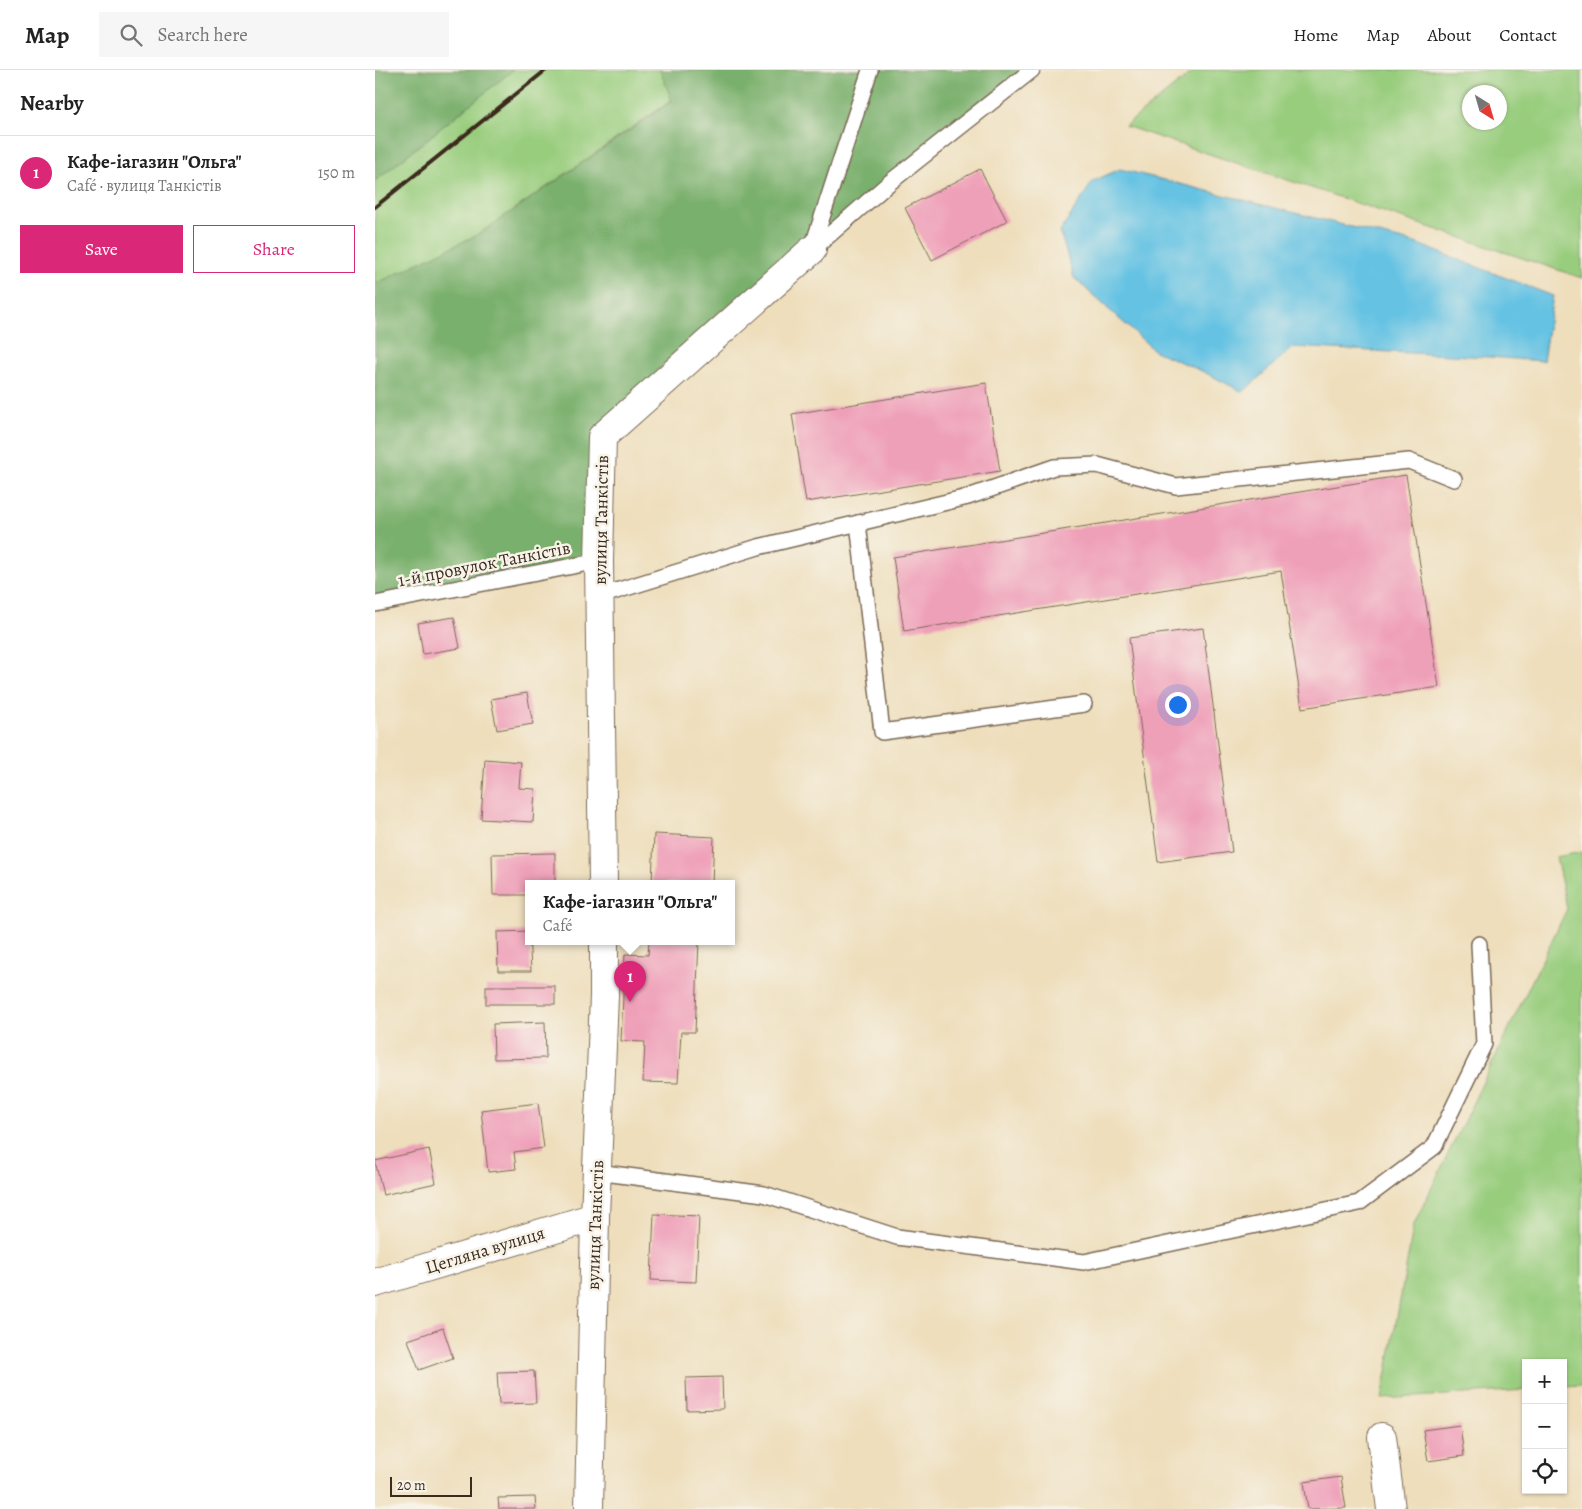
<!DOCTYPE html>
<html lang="en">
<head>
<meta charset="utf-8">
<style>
  body { margin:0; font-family:Alegreya,serif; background:#f6f6f6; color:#222 }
  .controls { position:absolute; right:15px; bottom:15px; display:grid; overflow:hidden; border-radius:0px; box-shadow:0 1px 4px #0004 }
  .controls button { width:45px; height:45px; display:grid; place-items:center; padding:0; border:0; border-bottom:1px solid #e0e0e0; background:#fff; color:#222; font:25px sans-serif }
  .compass { position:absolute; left:1087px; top:15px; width:45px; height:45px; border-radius:50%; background:#fff; box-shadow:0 1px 4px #0004; rotate:143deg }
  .scale { position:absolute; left:15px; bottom:12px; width:82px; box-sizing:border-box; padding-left:5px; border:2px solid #3b2a1e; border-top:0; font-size:14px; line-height:18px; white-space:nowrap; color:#3b2a1e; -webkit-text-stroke:4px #f7f3e8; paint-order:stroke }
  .you { position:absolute; left:802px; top:634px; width:18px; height:18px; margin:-12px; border:4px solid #fff; border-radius:50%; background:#1a73e8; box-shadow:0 0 0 8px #1a73e833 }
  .badge { display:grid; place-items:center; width:32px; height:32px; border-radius:50%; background:#db2777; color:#fff; font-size:16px; font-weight:700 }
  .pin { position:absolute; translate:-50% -41px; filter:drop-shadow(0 1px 2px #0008) }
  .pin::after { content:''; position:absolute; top:26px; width:18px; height:15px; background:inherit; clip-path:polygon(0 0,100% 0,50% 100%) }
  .popup { position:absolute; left:150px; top:810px; width:210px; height:65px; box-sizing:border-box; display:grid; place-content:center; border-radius:0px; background:#fff; filter:drop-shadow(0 1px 4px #0005); font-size:16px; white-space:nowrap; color:#767676 }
  .popup b { font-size:19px; color:#222 }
  .popup::after { content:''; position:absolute; left:50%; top:100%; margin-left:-10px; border:10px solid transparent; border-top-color:#fff }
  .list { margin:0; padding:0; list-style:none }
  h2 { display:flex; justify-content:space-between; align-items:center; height:65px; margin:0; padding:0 20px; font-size:21px }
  h2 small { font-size:16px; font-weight:400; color:#767676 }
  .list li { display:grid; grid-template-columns:32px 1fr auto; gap:15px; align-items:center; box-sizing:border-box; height:75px; padding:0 20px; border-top:1px solid #e0e0e0 }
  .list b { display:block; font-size:19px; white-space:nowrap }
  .list p { margin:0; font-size:16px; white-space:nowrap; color:#767676 }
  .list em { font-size:16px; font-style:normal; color:#767676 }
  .actions { display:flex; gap:10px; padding:15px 20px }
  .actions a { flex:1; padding:11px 0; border:1px solid #db2777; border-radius:0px; text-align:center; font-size:18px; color:#db2777 }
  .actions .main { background:#db2777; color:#fff }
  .icon { flex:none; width:28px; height:28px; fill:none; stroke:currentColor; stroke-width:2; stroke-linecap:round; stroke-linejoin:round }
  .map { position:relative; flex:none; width:1207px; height:1439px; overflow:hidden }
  header { display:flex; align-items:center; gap:30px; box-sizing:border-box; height:70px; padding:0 25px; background:#fff; border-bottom:1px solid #e0e0e0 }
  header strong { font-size:24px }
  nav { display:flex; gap:28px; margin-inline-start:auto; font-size:18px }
  .search { width:350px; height:45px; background:#f6f6f6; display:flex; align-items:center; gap:12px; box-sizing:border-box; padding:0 18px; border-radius:0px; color:#767676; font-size:19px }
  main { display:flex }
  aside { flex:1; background:#fff }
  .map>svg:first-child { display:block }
</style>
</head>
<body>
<header>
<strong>Map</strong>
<div class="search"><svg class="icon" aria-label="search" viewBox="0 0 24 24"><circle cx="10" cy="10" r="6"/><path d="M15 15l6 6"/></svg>Search here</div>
<nav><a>Home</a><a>Map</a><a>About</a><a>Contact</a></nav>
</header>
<main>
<aside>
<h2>Nearby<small></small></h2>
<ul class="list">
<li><span class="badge">1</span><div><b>Кафе-іагазин &quot;Ольга&quot;</b><p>Café · вулиця Танкістів</p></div><em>150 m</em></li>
</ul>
<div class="actions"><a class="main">Save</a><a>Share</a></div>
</aside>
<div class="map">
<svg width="1207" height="1439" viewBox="0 0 1207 1439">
  <rect width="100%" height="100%" fill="#f7f3e8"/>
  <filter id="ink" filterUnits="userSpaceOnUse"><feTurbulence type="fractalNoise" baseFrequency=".02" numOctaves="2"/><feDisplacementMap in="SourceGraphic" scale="10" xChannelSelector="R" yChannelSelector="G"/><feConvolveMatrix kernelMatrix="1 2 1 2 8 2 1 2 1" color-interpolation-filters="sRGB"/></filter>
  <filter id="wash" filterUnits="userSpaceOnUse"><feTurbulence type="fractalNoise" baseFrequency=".0096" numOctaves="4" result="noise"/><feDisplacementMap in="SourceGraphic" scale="20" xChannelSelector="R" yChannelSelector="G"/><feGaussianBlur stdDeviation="1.12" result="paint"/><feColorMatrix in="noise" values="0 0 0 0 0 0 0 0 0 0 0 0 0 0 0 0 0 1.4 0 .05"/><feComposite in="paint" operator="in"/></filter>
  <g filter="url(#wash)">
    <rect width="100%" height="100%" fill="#eedebc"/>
    <g fill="#99cd7e" stroke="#6a7c4e" fill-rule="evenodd">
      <polygon points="138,0 285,0 297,30 104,164 0,214 0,111"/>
      <path d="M 820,0 L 1207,0 L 1207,208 L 750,56 ZM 1094,22 L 1124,22 L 1124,52 L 1094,52 Z"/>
      <polygon points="1207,782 1207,1316 1188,1317 1188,1293 1151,1293 1151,1320 1007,1329 1039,1154 1192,839 1181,787"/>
    </g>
    <g fill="#7ab06d" stroke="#5a6d46">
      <polygon points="0,0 138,0 0,111"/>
      <polygon points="285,0 654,0 227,367 224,491 0,534 0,214 104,164 297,31"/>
    </g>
    <polygon fill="#65c2e3" stroke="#507680" points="745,99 1040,173 1178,226 1168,291 1114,287 918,277 868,322 829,302 780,281 699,208 685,162 718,111"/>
    <g id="blocks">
      <g fill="#efa0b9">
        <polygon points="605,99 632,151 557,190 530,138"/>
        <polygon points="611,313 625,401 431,432 417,344"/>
        <polygon points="1031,405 1064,617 927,638 906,501 529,561 518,487"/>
        <polygon points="79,547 85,578 48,584 43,553"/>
        <polygon points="828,558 857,782 783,792 754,568"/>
        <polygon points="152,623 158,654 122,660 116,629"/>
        <polygon points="110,689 146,692 144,718 160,719 158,752 106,749"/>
        <polygon points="279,764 339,767 337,813 277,813"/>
        <polygon points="180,783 180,813 154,813 154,825 118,825 117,784"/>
        <polygon points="154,861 156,901 123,901 122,862"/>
        <polygon points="274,871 324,871 320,962 306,962 303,1013 268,1012 270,972 246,971 250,884 273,885"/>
        <rect x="111" y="916" width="69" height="18"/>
        <polygon points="170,952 171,988 119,989 118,954"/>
        <polygon points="163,1033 169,1078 139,1082 141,1099 113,1102 106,1040"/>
        <polygon points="54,1079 61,1113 8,1125 0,1091"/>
        <polygon points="279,1144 324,1146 321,1212 276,1210"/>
        <polygon points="68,1258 78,1288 44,1300 33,1270"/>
        <polygon points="159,1301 161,1333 124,1334 122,1302"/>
        <polygon points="347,1307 348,1339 312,1340 311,1308"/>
        <polygon points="1085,1355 1089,1386 1053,1391 1048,1360"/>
        <polygon points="966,1407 971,1438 933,1439 929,1412"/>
        <polygon points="160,1427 161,1439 124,1439 123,1428"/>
      </g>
    </g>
  </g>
  <g filter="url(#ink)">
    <use href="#blocks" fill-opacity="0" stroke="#7a6955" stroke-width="1"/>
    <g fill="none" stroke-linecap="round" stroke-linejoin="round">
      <g stroke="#7a6955" stroke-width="18">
        <g id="service">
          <polyline points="437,178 495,0"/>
          <polyline points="437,180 514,113 657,0"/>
          <polyline points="483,453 507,662 709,634"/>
          <polyline points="225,526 383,477 593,427 679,397 722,395 801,416 1034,391 1079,409"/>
          <polyline points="0,534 224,491"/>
          <polyline points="222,1102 389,1124 522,1167 709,1192 984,1133 1059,1077 1109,974 1104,874"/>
        </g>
      </g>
      <g stroke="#7a6955" stroke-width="30">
        <g id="minor">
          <polyline points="228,813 224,491 227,367 437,180"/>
          <polyline points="0,1213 220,1147"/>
          <polyline points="1007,1367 1016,1439"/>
          <polyline points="214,1439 220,1147 229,926 229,871"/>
        </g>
      </g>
      <use href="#service" stroke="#fff" stroke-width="15"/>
      <use href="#minor" stroke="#fff" stroke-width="28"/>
      <polyline stroke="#3b2a1e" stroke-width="4" points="0,137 171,0"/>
    </g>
  </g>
  <g text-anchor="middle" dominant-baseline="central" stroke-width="5" stroke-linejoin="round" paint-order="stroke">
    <g font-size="18" fill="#3b2a1e" stroke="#f7f3e8">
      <text transform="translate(226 450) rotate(-89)">вулиця Танкістів</text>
      <text transform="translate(109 494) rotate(-11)">1-й провулок Танкістів</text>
      <text transform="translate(220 1155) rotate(-88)">вулиця Танкістів</text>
      <text transform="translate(110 1180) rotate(-17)">Цегляна вулиця</text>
    </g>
  </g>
</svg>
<div class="controls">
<button>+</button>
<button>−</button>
<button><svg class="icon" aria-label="locate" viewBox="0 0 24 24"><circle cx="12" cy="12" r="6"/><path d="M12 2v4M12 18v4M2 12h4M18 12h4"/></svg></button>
</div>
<svg class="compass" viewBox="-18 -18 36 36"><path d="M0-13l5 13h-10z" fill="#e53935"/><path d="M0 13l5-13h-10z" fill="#767676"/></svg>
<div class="scale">20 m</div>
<div class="you"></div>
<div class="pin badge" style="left:255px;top:932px">1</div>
<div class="popup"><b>Кафе-іагазин &quot;Ольга&quot;</b>Café</div>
</div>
</main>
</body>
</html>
